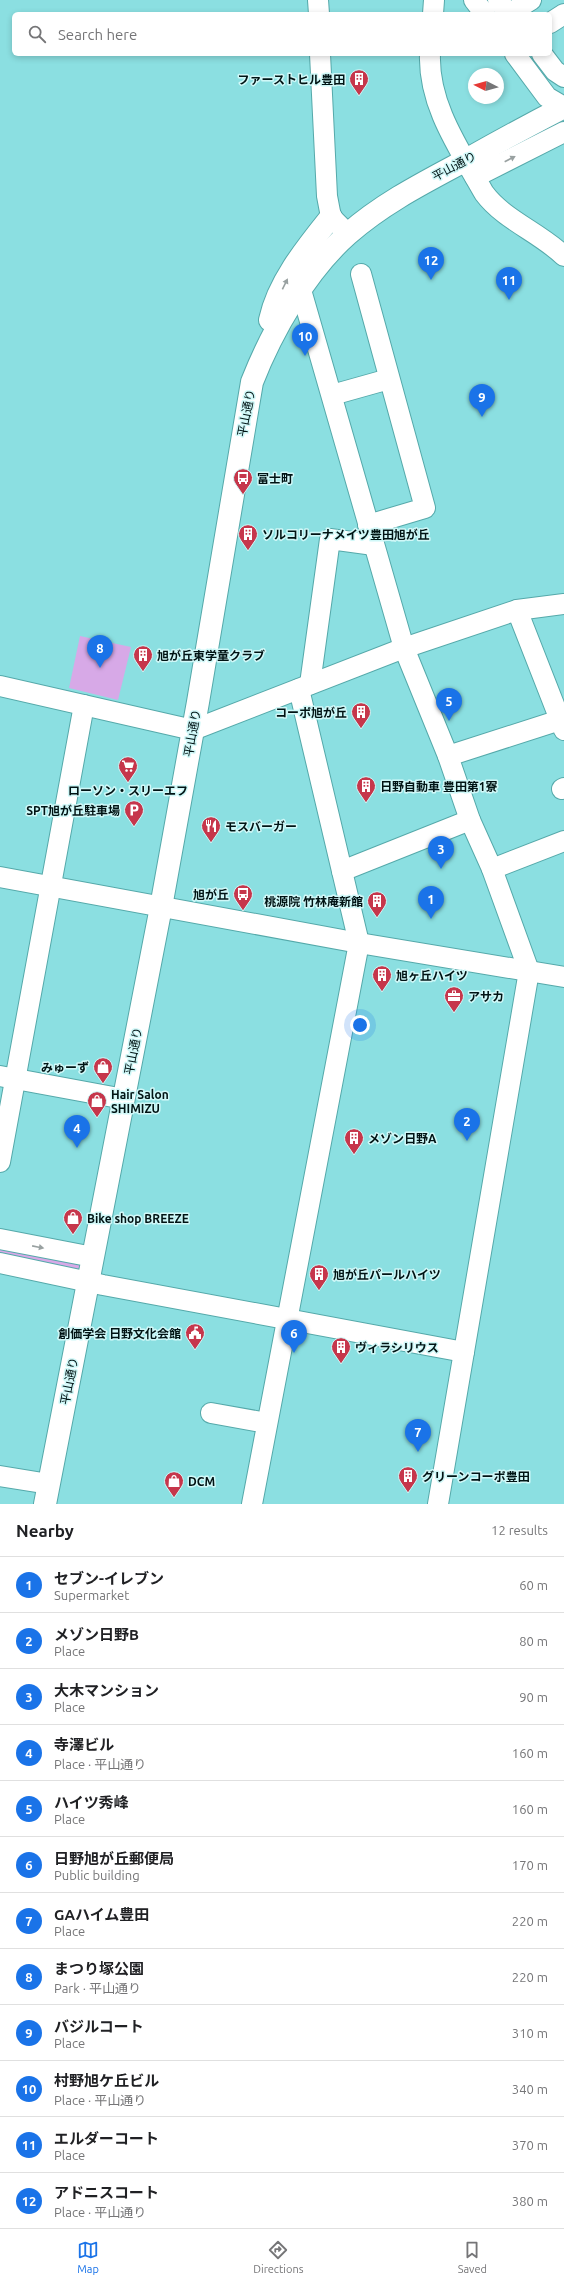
<!DOCTYPE html>
<html lang="en">
<head>
<meta charset="utf-8">
<style>
  body { margin:0; font-family:Ubuntu,"Noto Sans JP",sans-serif; background:#f2f2f2; color:#202124 }
  .compass { position:absolute; left:468px; top:68px; width:36px; height:36px; border-radius:50%; background:#fff; box-shadow:0 2px 6px #0003; rotate:276deg }
  .you { position:absolute; left:360px; top:1025px; width:14px; height:14px; margin:-10px; border:3px solid #fff; border-radius:50%; background:#1a73e8; box-shadow:0 0 0 6px #1a73e833 }
  .badge { display:grid; place-items:center; width:26px; height:26px; border-radius:50%; background:#1a73e8; color:#fff; font-size:13px; font-weight:700 }
  .pin { position:absolute; translate:-50% -33px; filter:drop-shadow(0 1px 2px #0008) }
  .pin::after { content:''; position:absolute; top:21px; width:14px; height:12px; background:inherit; clip-path:polygon(0 0,100% 0,50% 100%) }
  .list { margin:0; padding:0; list-style:none }
  h2 { display:flex; justify-content:space-between; align-items:center; height:52px; margin:0; padding:0 16px; font-size:17px }
  h2 small { font-size:13px; font-weight:400; color:#757577 }
  .list li { display:grid; grid-template-columns:26px 1fr auto; gap:12px; align-items:center; box-sizing:border-box; height:56px; padding:0 16px; border-top:1px solid #e0e0e0 }
  .list b { display:block; font-size:15px; white-space:nowrap }
  .list p { margin:0; font-size:13px; white-space:nowrap; color:#757577 }
  .list em { font-size:13px; font-style:normal; color:#757577 }
  .icon { flex:none; width:22px; height:22px; fill:none; stroke:currentColor; stroke-width:2; stroke-linecap:round; stroke-linejoin:round }
  .map { position:relative; flex:none; width:564px; height:1504px; overflow:hidden }
  .search { position:absolute; background:#fff; box-shadow:0 2px 6px #0003; left:12px; right:12px; top:12px; height:44px; display:flex; align-items:center; gap:10px; box-sizing:border-box; padding:0 14px; border-radius:6px; color:#757577; font-size:15px }
  .sheet { height:724px; background:#fff }
  nav { display:flex; justify-content:space-around; align-items:center; box-sizing:border-box; height:56px; border-top:1px solid #e0e0e0; background:#fff; font-size:11px; color:#757577 }
  nav a { display:grid; justify-items:center; gap:2px }
  nav .on { color:#1a73e8 }
  .map>svg:first-child { display:block }
</style>
</head>
<body>
<div class="map">
<svg width="564" height="1504" viewBox="0 0 564 1504">
  <rect width="100%" height="100%" fill="#8bdfe1"/>
  <g fill="#d7a9e7">
    <polygon points="80,636 131,647 118,700 69,688"/>
    <polygon points="0,1239 93,1257 88,1282 0,1263"/>
  </g>
  <g fill="none" stroke-linecap="round" stroke-linejoin="round">
    <g stroke="#55a9aa" stroke-width="22">
      <g id="minor">
        <polyline points="318,0 319,14"/>
        <polyline points="474,0 485,14"/>
        <polyline points="498,0 509,14"/>
        <polyline points="518,8 531,0"/>
        <polyline points="433,14 434,0"/>
        <polyline points="550,23 564,14"/>
        <polyline points="320,54 327,196 331,217 348,234"/>
        <path d="M 430,54 C 428,105 460,150 484,193 C 504,220 539,232 564,256"/>
        <polyline points="515,54 547,97 564,107"/>
        <polyline points="542,54 555,71 564,77"/>
        <polyline points="475,177 564,132"/>
        <polyline points="361,274 425,508 368,525"/>
        <polyline points="301,290 404,648 448,756 470,820 492,869 529,971 438,1504"/>
        <polyline points="332,395 389,379"/>
        <polyline points="517,610 564,730"/>
        <polyline points="310,684 330,539 374,545"/>
        <polyline points="0,686 193,730 404,648 517,610 564,604"/>
        <polyline points="448,756 560,720"/>
        <polyline points="562,789 564,788"/>
        <polyline points="492,869 564,841"/>
        <polyline points="342,871 470,820"/>
        <polyline points="0,877 359,943 564,977"/>
        <polyline points="0,1076 124,1099"/>
        <polyline points="0,1162 84,705"/>
        <polyline points="0,1239 93,1257"/>
        <polyline points="0,1263 103,1285 464,1352"/>
        <polyline points="211,1413 267,1423"/>
        <polyline points="0,1476 49,1484"/>
        <polyline points="252,1504 359,943 299,689"/>
      </g>
    </g>
    <g stroke="#55a9aa" stroke-width="24">
      <g id="major">
        <path d="M 270,320 C 278,282 307,247 331,217"/>
        <path d="M 45,1504 L 161,907 L 198,702 L 252,382 C 272,331 306,271 348,234 C 383,203 425,182 466,160 C 498,142 531,124 564,107"/>
      </g>
    </g>
    <use href="#minor" stroke="#fff" stroke-width="20"/>
    <use href="#major" stroke="#fff" stroke-width="22"/>
  </g>
  <defs><path id="oneway-solid" d="M-6-.8H1V-3.2L6.5 0L1 3.2V.8H-6Z"/></defs>
  <g fill="#99a1a1">
    <use href="#oneway-solid" transform="translate(510 159) rotate(-27)"/>
    <use href="#oneway-solid" transform="translate(285 284) rotate(-64)"/>
    <use href="#oneway-solid" transform="translate(38 1247) rotate(11)"/>
  </g>
  <defs>
    <g id="building-pin" transform="scale(1)"><path d="M0 17L-7.5 6A9.5 9.5 0 1 1 7.5 6Z" fill="#c6364b" stroke="#d0f8f8"/><path d="M-4-6H4V6H1V3H-1V6H-4ZM-2.5-4.3h1.7v1.8h-1.7ZM.8-4.3h1.7v1.8H.8ZM-2.5-1h1.7V.8h-1.7ZM.8-1h1.7V.8H.8Z" fill="#fff"/></g>
    <g id="bus-pin" transform="scale(1)"><path d="M0 17L-7.5 6A9.5 9.5 0 1 1 7.5 6Z" fill="#c6364b" stroke="#d0f8f8"/><path d="M-5-6H5V4H4V6H2V4H-2V6H-4V4H-5ZM-3.5-4V0h7V-4ZM-3.5 1.2v1.5H-2V1.2ZM2 1.2v1.5H3.5V1.2Z" fill="#fff"/></g>
    <g id="supermarket-pin" transform="scale(1)"><path d="M0 17L-7.5 6A9.5 9.5 0 1 1 7.5 6Z" fill="#c6364b" stroke="#d0f8f8"/><path d="M-6-5.5h2.5l.6 2H6L4.5 2H-2.5L-4.4-4H-6ZM-1.5 3.2a1.3 1.3 0 1 0 .1 0ZM3 3.2a1.3 1.3 0 1 0 .1 0Z" fill="#fff"/></g>
    <g id="parking-pin" transform="scale(1)"><path d="M0 17L-7.5 6A9.5 9.5 0 1 1 7.5 6Z" fill="#c6364b" stroke="#d0f8f8"/><path d="M-3.5-5.5H1a3.5 3.5 0 0 1 0 7H-1V5.5H-3.5ZM-1-3.4V-.6H.8a1.4 1.4 0 0 0 0-2.8Z" fill="#fff"/></g>
    <g id="restaurant-pin" transform="scale(1)"><path d="M0 17L-7.5 6A9.5 9.5 0 1 1 7.5 6Z" fill="#c6364b" stroke="#d0f8f8"/><path d="M-5-6h1v4h1v-4h1v4h1v-4h1v5L-1.5 .5V6h-2V.5L-5-1ZM5-6V6H3V1.5H1.5Q1.5-4 5-6Z" fill="#fff"/></g>
    <g id="office-pin" transform="scale(1)"><path d="M0 17L-7.5 6A9.5 9.5 0 1 1 7.5 6Z" fill="#c6364b" stroke="#d0f8f8"/><path d="M-6-3h4V-5.5h4V-3h4V5H-6ZM-1-4.5V-3h2v-1.5ZM-6 0V1H6V0Z" fill="#fff"/></g>
    <g id="shop-pin" transform="scale(1)"><path d="M0 17L-7.5 6A9.5 9.5 0 1 1 7.5 6Z" fill="#c6364b" stroke="#d0f8f8"/><path d="M-5-2.5h2.3a2.7 3.5 0 0 1 5.4 0H5L5.5 6h-11ZM-1.5-2.5h3a1.5 2.3 0 0 0-3 0Z" fill="#fff"/></g>
    <g id="civic-pin" transform="scale(1)"><path d="M0 17L-7.5 6A9.5 9.5 0 1 1 7.5 6Z" fill="#c6364b" stroke="#d0f8f8"/><path d="M-.6-6.5H3V-4.5H.6V-3L4-1V1h2V6H-6V1h2V-1L-.6-3ZM-1.2 2.5V6h2.4V2.5Z" fill="#fff"/></g>
  </defs>
  <g fill-rule="evenodd">
    <use href="#building-pin" x="359" y="79"/>
    <use href="#bus-pin" x="243" y="478"/>
    <use href="#building-pin" x="248" y="534"/>
    <use href="#building-pin" x="143" y="655"/>
    <use href="#building-pin" x="361" y="712"/>
    <use href="#supermarket-pin" x="128" y="766"/>
    <use href="#building-pin" x="366" y="786"/>
    <use href="#parking-pin" x="134" y="810"/>
    <use href="#restaurant-pin" x="211" y="826"/>
    <use href="#bus-pin" x="243" y="894"/>
    <use href="#building-pin" x="377" y="901"/>
    <use href="#building-pin" x="382" y="975"/>
    <use href="#office-pin" x="454" y="996"/>
    <use href="#shop-pin" x="103" y="1067"/>
    <use href="#shop-pin" x="97" y="1101"/>
    <use href="#building-pin" x="354" y="1138"/>
    <use href="#shop-pin" x="73" y="1218"/>
    <use href="#building-pin" x="319" y="1274"/>
    <use href="#civic-pin" x="195" y="1333"/>
    <use href="#building-pin" x="341" y="1347"/>
    <use href="#building-pin" x="408" y="1476"/>
    <use href="#shop-pin" x="174" y="1481"/>
  </g>
  <g text-anchor="middle" dominant-baseline="central" stroke-width="3" stroke-linejoin="round" paint-order="stroke">
    <g font-size="12" font-weight="bold" fill="#001314" stroke="#d0f8f8" text-anchor="start">
      <text x="345" y="79" text-anchor="end">ファーストヒル豊田</text>
      <text x="257" y="478">富士町</text>
      <text x="262" y="534">ソルコリーナメイツ豊田旭が丘</text>
      <text x="157" y="655">旭が丘東学童クラブ</text>
      <text x="347" y="712" text-anchor="end">コーポ旭が丘</text>
      <text x="380" y="786">日野自動車 豊田第1寮</text>
      <text x="128" y="790" text-anchor="middle">ローソン・スリーエフ</text>
      <text x="120" y="810" text-anchor="end">SPT旭が丘駐車場</text>
      <text x="225" y="826">モスバーガー</text>
      <text x="229" y="894" text-anchor="end">旭が丘</text>
      <text x="363" y="901" text-anchor="end">桃源院 竹林庵新館</text>
      <text x="396" y="975">旭ヶ丘ハイツ</text>
      <text x="468" y="996">アサカ</text>
      <text x="89" y="1067" text-anchor="end">みゅーず</text>
      <text x="111" y="1094">Hair Salon<tspan x="111" dy="14">SHIMIZU</tspan></text>
      <text x="368" y="1138">メゾン日野A</text>
      <text x="87" y="1218">Bike shop BREEZE</text>
      <text x="333" y="1274">旭が丘パールハイツ</text>
      <text x="181" y="1333" text-anchor="end">創価学会 日野文化会館</text>
      <text x="355" y="1347">ヴィラシリウス</text>
      <text x="422" y="1476">グリーンコーポ豊田</text>
      <text x="188" y="1481">DCM</text>
    </g>
    <g font-size="12" fill="#001314" stroke="#d0f8f8">
      <text transform="translate(454 166) rotate(-28)">平山通り</text>
      <text transform="translate(246 413) rotate(-79)">平山通り</text>
      <text transform="translate(192 733) rotate(-80)">平山通り</text>
      <text transform="translate(133 1051) rotate(-79)">平山通り</text>
      <text transform="translate(69 1381) rotate(-79)">平山通り</text>
    </g>
  </g>
</svg>
<svg class="compass" viewBox="-18 -18 36 36"><path d="M0-13l5 13h-10z" fill="#e53935"/><path d="M0 13l5-13h-10z" fill="#757577"/></svg>
<div class="you"></div>
<div class="pin badge" style="left:431px;top:919px">1</div>
<div class="pin badge" style="left:467px;top:1141px">2</div>
<div class="pin badge" style="left:441px;top:869px">3</div>
<div class="pin badge" style="left:77px;top:1148px">4</div>
<div class="pin badge" style="left:449px;top:721px">5</div>
<div class="pin badge" style="left:294px;top:1353px">6</div>
<div class="pin badge" style="left:418px;top:1452px">7</div>
<div class="pin badge" style="left:100px;top:668px">8</div>
<div class="pin badge" style="left:482px;top:417px">9</div>
<div class="pin badge" style="left:305px;top:356px">10</div>
<div class="pin badge" style="left:509px;top:300px">11</div>
<div class="pin badge" style="left:431px;top:280px">12</div>
<div class="search"><svg class="icon" aria-label="search" viewBox="0 0 24 24"><circle cx="10" cy="10" r="6"/><path d="M15 15l6 6"/></svg>Search here</div>
</div>
<section class="sheet">
<h2>Nearby<small>12 results</small></h2>
<ul class="list">
<li><span class="badge">1</span><div><b>セブン-イレブン</b><p>Supermarket</p></div><em>60 m</em></li>
<li><span class="badge">2</span><div><b>メゾン日野B</b><p>Place</p></div><em>80 m</em></li>
<li><span class="badge">3</span><div><b>大木マンション</b><p>Place</p></div><em>90 m</em></li>
<li><span class="badge">4</span><div><b>寺澤ビル</b><p>Place · 平山通り</p></div><em>160 m</em></li>
<li><span class="badge">5</span><div><b>ハイツ秀峰</b><p>Place</p></div><em>160 m</em></li>
<li><span class="badge">6</span><div><b>日野旭が丘郵便局</b><p>Public building</p></div><em>170 m</em></li>
<li><span class="badge">7</span><div><b>GAハイム豊田</b><p>Place</p></div><em>220 m</em></li>
<li><span class="badge">8</span><div><b>まつり塚公園</b><p>Park · 平山通り</p></div><em>220 m</em></li>
<li><span class="badge">9</span><div><b>バジルコート</b><p>Place</p></div><em>310 m</em></li>
<li><span class="badge">10</span><div><b>村野旭ケ丘ビル</b><p>Place · 平山通り</p></div><em>340 m</em></li>
<li><span class="badge">11</span><div><b>エルダーコート</b><p>Place</p></div><em>370 m</em></li>
<li><span class="badge">12</span><div><b>アドニスコート</b><p>Place · 平山通り</p></div><em>380 m</em></li>
</ul>
</section>
<nav>
<a class="on"><svg class="icon" aria-label="map" viewBox="0 0 24 24"><path d="M3 6l6-2 6 2 6-2v14l-6 2-6-2-6 2zM9 4v14M15 6v14"/></svg>Map</a>
<a><svg class="icon" aria-label="directions" viewBox="0 0 24 24"><path d="M12 3l9 9-9 9-9-9zM9 14v-3h6M13 9l2 2-2 2"/></svg>Directions</a>
<a><svg class="icon" aria-label="saved" viewBox="0 0 24 24"><path d="M7 4h10v16l-5-4-5 4z"/></svg>Saved</a>
</nav>
</body>
</html>
